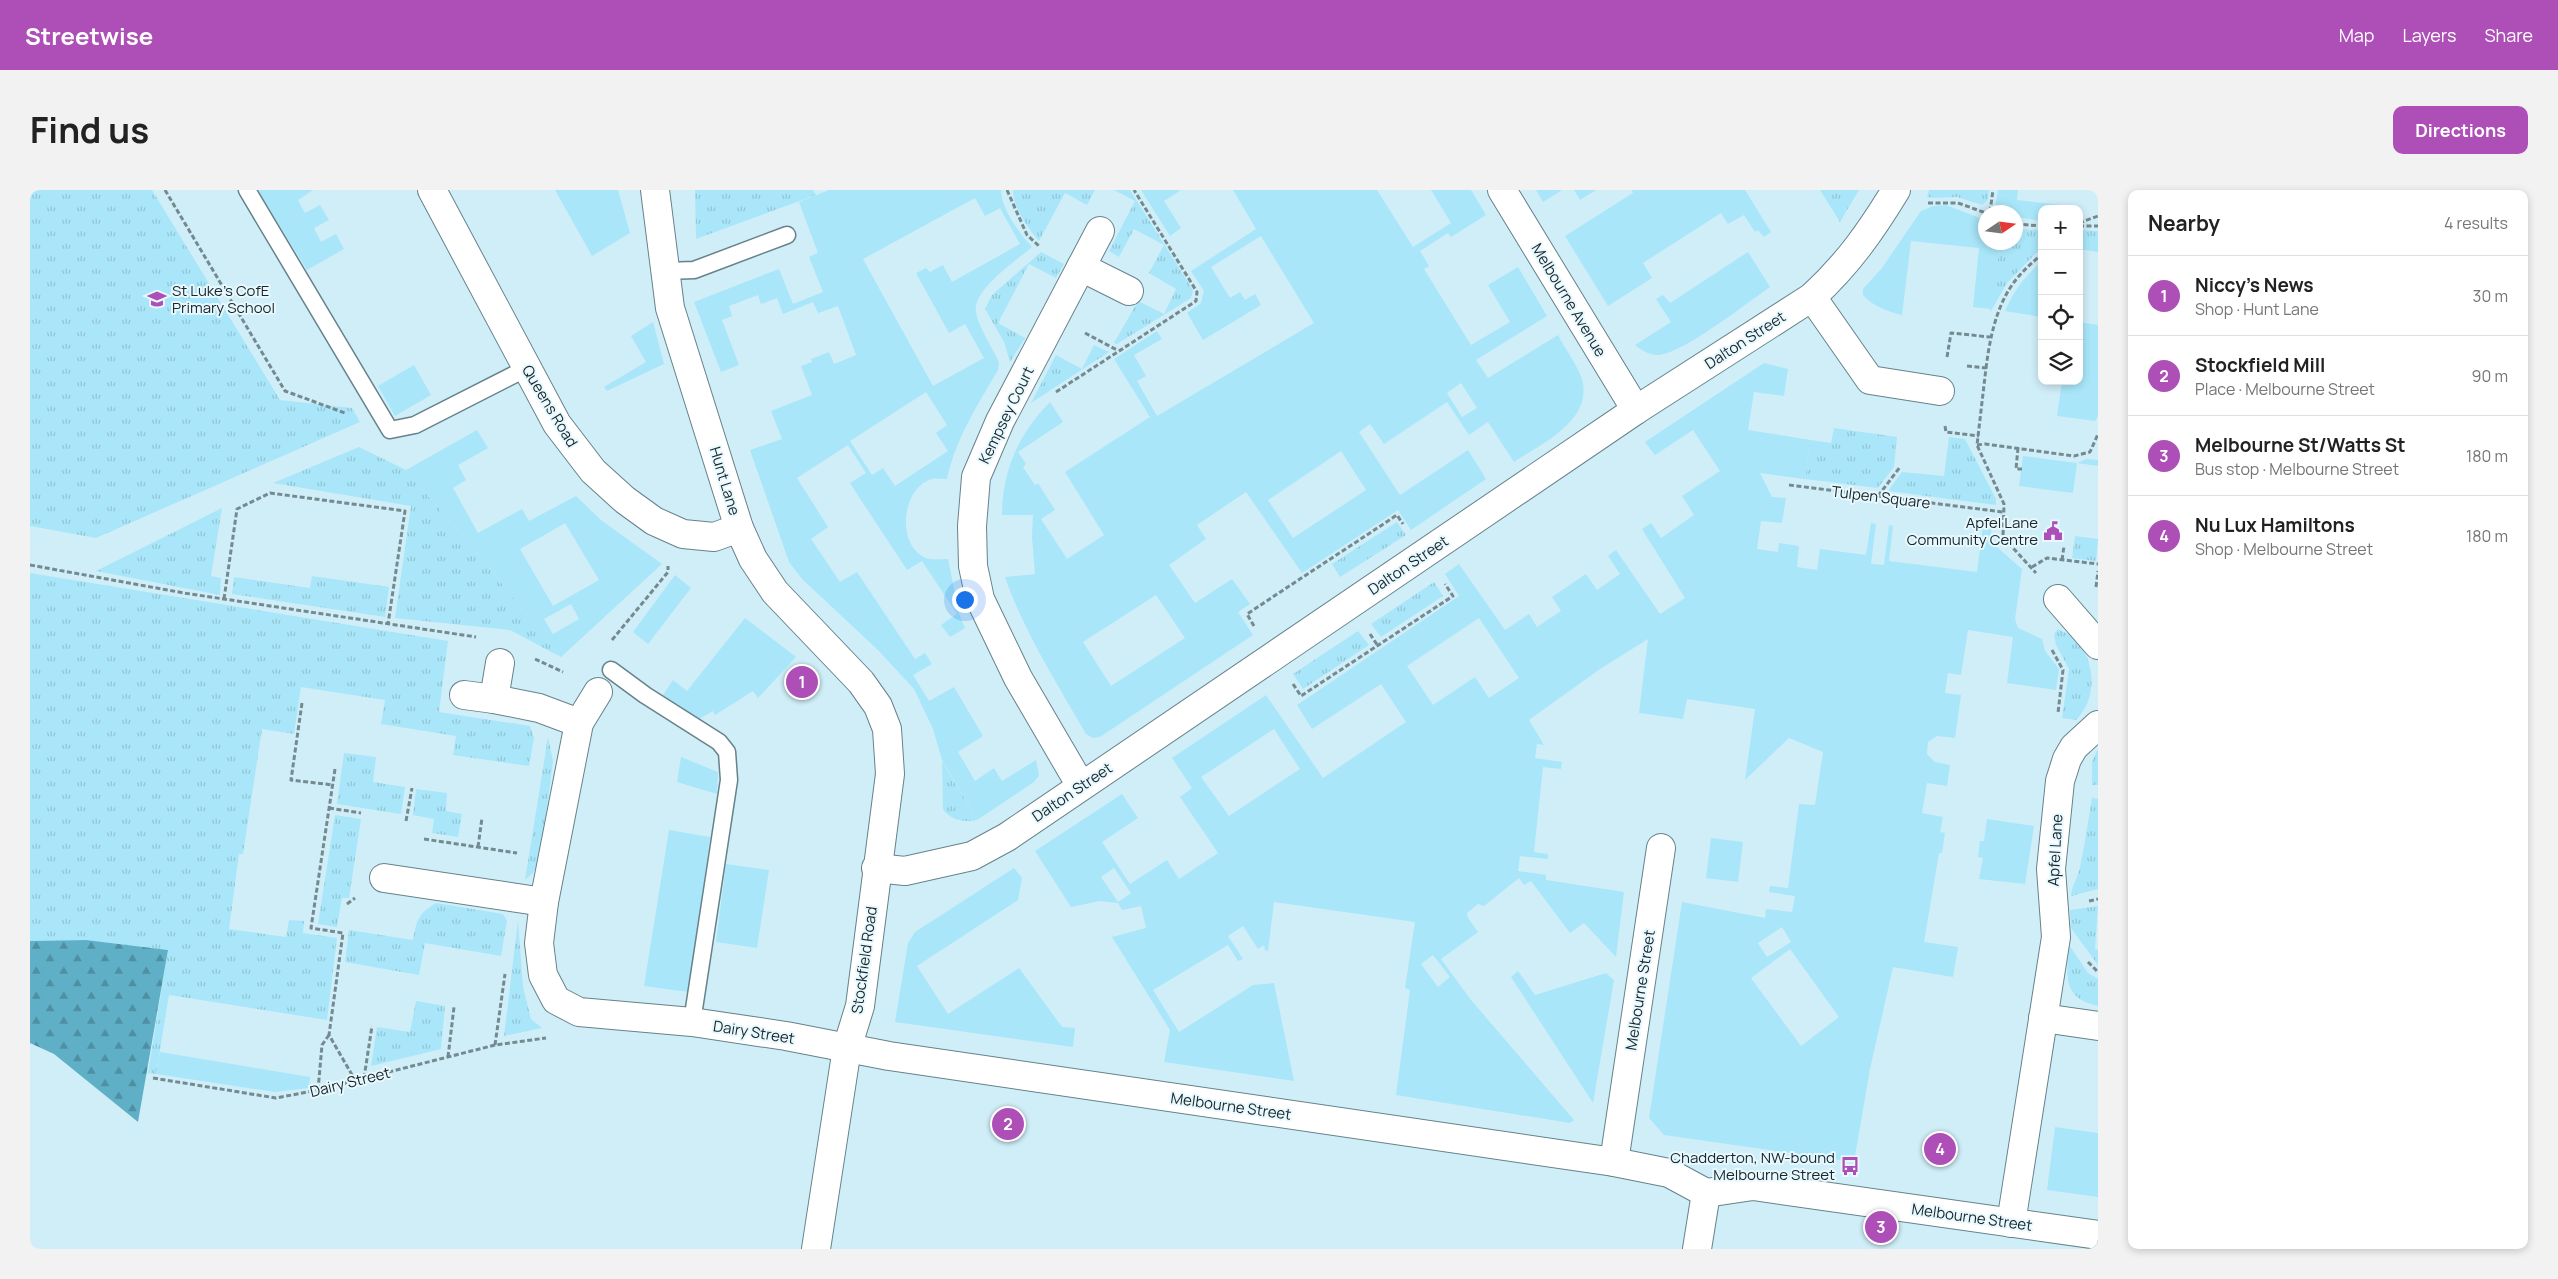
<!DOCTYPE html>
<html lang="en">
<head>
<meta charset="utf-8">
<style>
  body { margin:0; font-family:Manrope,sans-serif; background:#f2f2f2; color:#222 }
  .controls { position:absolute; right:15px; top:15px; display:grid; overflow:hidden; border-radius:10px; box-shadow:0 2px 8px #0003 }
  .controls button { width:45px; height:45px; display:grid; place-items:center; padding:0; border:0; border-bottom:1px solid #e0e0e0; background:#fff; color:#222; font:25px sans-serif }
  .compass { position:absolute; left:1948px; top:15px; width:45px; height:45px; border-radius:50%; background:#fff; box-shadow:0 2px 8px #0003; rotate:77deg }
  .you { position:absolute; left:934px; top:409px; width:18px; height:18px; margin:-12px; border:4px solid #fff; border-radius:50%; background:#1a73e8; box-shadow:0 0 0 8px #1a73e833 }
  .badge { display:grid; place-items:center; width:32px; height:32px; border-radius:50%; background:#ae4fb8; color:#fff; font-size:16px; font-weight:700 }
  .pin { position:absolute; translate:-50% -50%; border:2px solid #fff; box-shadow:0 1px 5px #0006 }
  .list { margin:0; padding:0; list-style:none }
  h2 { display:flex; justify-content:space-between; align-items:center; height:65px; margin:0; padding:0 20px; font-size:21px }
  h2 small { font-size:16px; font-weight:400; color:#767676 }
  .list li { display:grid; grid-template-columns:32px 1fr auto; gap:15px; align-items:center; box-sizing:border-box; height:80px; padding:0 20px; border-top:1px solid #e0e0e0 }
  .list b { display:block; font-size:19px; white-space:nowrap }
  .list p { margin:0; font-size:16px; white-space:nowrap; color:#767676 }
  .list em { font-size:16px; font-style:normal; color:#767676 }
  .icon { flex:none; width:28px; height:28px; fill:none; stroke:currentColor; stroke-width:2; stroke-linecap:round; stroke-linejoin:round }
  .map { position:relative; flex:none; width:2068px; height:1059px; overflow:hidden; border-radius:10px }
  header { display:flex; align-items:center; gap:30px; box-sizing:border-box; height:70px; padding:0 25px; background:#ae4fb8; color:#fff }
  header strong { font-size:24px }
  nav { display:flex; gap:28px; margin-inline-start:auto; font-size:18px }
  .intro { display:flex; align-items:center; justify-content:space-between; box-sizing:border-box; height:120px; padding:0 30px }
  h1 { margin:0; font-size:35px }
  .button { padding:12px 22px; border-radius:10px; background:#ae4fb8; color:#fff; font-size:18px; font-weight:700 }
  main { display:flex; gap:30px; padding:0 30px }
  aside { flex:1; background:#fff; border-radius:10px; box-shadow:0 2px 8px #0003 }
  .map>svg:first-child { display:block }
</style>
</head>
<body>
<header>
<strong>Streetwise</strong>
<nav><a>Map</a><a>Layers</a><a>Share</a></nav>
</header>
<div class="intro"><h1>Find us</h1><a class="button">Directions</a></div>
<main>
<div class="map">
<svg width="2068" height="1059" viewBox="0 0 2068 1059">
  <defs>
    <pattern id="grass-tufts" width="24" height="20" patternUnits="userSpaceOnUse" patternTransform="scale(1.25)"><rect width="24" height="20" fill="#a9e6f9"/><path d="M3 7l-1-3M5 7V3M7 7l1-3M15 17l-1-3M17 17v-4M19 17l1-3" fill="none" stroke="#91c5d5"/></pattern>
    <pattern id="forest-firs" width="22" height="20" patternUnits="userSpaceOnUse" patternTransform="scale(1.25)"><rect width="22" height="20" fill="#5fb0c7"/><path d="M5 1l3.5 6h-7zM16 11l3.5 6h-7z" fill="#4e8fa2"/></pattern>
  </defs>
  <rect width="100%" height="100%" fill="#d0eef8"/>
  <g fill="url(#grass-tufts)">
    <polygon points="0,0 122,0 250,210 322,218 330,232 66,348 0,336"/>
    <polygon points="665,0 783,0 786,5 666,49"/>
    <path d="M 983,0 L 1065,0 L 1057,15 L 1035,3 L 1009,51 C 998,39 983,17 983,0 Z"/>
    <polygon points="1084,0 1100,0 1163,100 1161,108 1087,154 1084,153 1108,111 1134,124 1146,99 1119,83 1134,55 1104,39 1089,67 1079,61 1105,11"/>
    <polygon points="1790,0 1829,0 1810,32"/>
    <polygon points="1899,0 1959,0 1958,10 1952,15 1927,7 1901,8 1897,6"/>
    <polygon points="1986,39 2012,40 2012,57 1977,93 1960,123 1970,53 1986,52"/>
    <polygon points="2049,40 2068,41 2068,62 2049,59"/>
    <polygon points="1011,62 1034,74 1026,88 999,74 968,133 995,148 980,172 974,152 955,119 962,105"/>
    <polygon points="1064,155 1079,162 1001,213 1026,165 1052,179"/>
    <polygon points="1804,238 1867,247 1864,277 1848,298 1775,289 1781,250 1801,253"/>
    <polygon points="1919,247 1935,249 1966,309 1966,315 1858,301 1872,282 1914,286"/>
    <polygon points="329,257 376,280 443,358 531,467 480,440 365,428 381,316 243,293"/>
    <polygon points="192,318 181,386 191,388 190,405 66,381"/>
    <polygon points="1367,332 1376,345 1310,387 1302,374"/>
    <polygon points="2045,346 2068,349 2066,371 2042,368"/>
    <polygon points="0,383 418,451 409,522 500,536 504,548 499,576 423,565 426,546 351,534 355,510 271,497 264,544 232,539 213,664 209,664 199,739 256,747 259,730 274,731 273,743 307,748 297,830 139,805 126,884 118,883 138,760 56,750 0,751"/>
    <polygon points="282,386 359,397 355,427 202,404 204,387 280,398"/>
    <polygon points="1404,392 1413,406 1351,447 1341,434"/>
    <path d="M 2028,439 C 2033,442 2041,444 2045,449 C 2066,471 2068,508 2046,530 L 2032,528 L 2039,479 L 2026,455 L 2024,444 Z"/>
    <polygon points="1328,441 1339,455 1273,499 1263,484"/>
    <polygon points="518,547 523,571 511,665 503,683 495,690"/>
    <polygon points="2068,559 2068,595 2062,595 2062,571"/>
    <polygon points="314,563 346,567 343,592 375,597 371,624 307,614"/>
    <path d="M 912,571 L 947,630 C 936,633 920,630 913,619 Z"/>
    <polygon points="386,599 417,603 416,621 432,624 428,647 402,643 404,629 383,625"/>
    <path d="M 2062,608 L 2068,609 L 2068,699 L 2041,706 C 2042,694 2048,688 2050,677 C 2055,654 2058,631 2062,608 Z"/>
    <polygon points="305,625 331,629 319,708 312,708 307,737 288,734"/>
    <path d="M 406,713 L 473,724 L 477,731 L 471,766 L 395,753 L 389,785 L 315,772 L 319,740 L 383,750 C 387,729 388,724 406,713 Z"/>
    <polygon points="2068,716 2065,759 2068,760 2068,775 2041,738 2040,720"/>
    <polygon points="488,731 493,797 501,829 512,838 474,846"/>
    <path d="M 2039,755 L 2058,783 L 2068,789 L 2068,816 C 2031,808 2037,785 2039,755 Z"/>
    <polygon points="386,811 415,816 411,859 341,876 347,837 380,842"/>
  </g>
  <polygon fill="url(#forest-firs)" points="56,750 138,760 108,932 24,864 0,853 0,751"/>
  <g fill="#a9e6f9" fill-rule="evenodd">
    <polygon points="227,0 283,0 268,10 275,23 290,15 299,30 284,38 291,52 306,44 314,59 277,80"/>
    <polygon points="525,0 588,0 600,43 562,66"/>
    <path d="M 799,0 L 971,0 C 971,19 990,44 1002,57 C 986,71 942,100 946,122 C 948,136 963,159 969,172 L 968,180 C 947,216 926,248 917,289 C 912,289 906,288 902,289 C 873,297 866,350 892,366 C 899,371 909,369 918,369 L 929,424 L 935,438 L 920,447 L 911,435 L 927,424 L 892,371 L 877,380 L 827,304 L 820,293 L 836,283 L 818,255 L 767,288 L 798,337 L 781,349 L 810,392 L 827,382 L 885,469 L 895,463 L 902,474 L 883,485 L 899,511 L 924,497 L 953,546 L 928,562 L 945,591 L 964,578 L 972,591 L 1006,570 L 1009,585 L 1004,592 L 947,630 L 912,570 L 903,539 L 884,499 L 848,460 L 772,389 L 759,372 L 720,260 L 752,249 L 741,221 L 782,205 L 771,176 L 782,172 L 781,169 L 799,162 L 804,174 L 826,165 L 808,116 L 788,123 L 783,112 L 753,124 L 747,108 L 731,114 L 728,105 L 699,116 L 702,126 L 692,130 L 709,175 L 691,182 L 664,112 L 749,79 L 763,114 L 793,102 L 779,67 L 788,63 L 769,12 ZM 945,8 L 955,26 L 970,18 L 990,54 L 922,92 L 913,75 L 900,82 L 896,78 L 886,83 L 919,143 L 935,134 L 954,168 L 903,196 L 833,69 ZM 896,202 L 917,235 L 906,243 L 918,261 L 865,296 L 853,278 L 842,285 L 820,251 Z"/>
    <polygon points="1111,0 1151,0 1134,11 1151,38 1140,46"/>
    <path d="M 1203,0 L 1347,0 L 1383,57 L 1421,33 L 1401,0 L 1441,0 L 1456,25 L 1421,47 L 1418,43 L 1390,61 L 1399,76 L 1394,79 L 1441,155 L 1480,132 L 1458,95 L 1488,77 L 1517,126 L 1446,170 L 1458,188 L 1528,145 C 1535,159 1547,174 1552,189 C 1563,231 1512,253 1484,272 L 1458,232 L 1439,245 L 1417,212 L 1354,254 L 1340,234 L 1329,242 L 1370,305 L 1438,260 L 1456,289 L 1381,340 L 1368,320 L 1272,383 L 1216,302 L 1167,335 L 1176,349 L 1139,375 L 1165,413 L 1202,389 L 1220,414 L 1208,422 L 1223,445 L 1070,547 L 1063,548 L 1056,544 C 1027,493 994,442 975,387 L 1005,384 L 1002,347 L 1003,325 L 972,325 C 972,281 989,243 1020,212 L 1033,232 L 988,262 L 996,274 L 993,277 L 1005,295 L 1008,293 L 1025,320 L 1011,329 L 1037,369 L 1074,345 L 1035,282 L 1120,227 L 1084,169 L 1127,141 L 1132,149 L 1104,165 L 1116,186 L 1107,191 L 1127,226 L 1284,133 L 1231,46 L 1181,77 L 1200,108 L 1210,102 L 1215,110 L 1225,104 L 1231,115 L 1173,150 L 1157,123 L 1171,113 L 1174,101 L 1161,81 L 1226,39 ZM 1431,193 L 1447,218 L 1432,227 L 1417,203 ZM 1311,261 L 1336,300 L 1263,348 L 1238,310 ZM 1126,405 L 1155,448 L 1081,496 L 1053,452 Z"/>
    <polygon points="1506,0 1532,0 1513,12"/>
    <polygon points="1544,0 1566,0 1550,10"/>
    <polygon points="1602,0 1715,0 1741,42 1734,47 1728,40 1725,42 1714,25 1698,34 1691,23 1613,73 1622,88 1578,116 1535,46 1603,3"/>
    <polygon points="1968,0 1988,0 1987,10 2031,15 2031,19 2012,19 2012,31 1986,27 1986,22 1973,22 1965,17"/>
    <path d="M 1916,15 L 1955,30 L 1956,52 L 1970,53 L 1961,119 L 1943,117 L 1949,58 L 1881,51 L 1872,125 C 1857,121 1844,117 1833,105 L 1833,99 L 1852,78 L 1891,21 L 1903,16 Z"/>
    <path d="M 1718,62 L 1740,97 C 1718,112 1649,167 1626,165 C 1618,164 1611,160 1605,155 L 1641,132 L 1626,109 L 1633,105 L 1640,113 Z"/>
    <path d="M 2012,71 L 2012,127 L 1975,121 C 1984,100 1995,86 2012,71 Z"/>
    <polygon points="623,132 634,174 577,201 574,197 616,172 601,146"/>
    <polygon points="2049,132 2068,135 2068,226 2065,231 2027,226 2032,191 2049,191"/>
    <path d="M 1734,173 L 1758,179 L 1754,206 L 1724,202 L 1718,240 L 1781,250 L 1775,289 L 1730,283 L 1742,307 L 1756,308 L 1752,333 L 1731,331 L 1727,359 L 1748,362 L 1749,353 L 1769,356 L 1767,377 L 1787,380 L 1790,359 L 1836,365 L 1841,333 L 1846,334 L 1841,374 L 1854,375 L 1859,335 L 1863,336 L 1859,371 L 1947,382 L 1953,336 L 1962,337 L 1960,351 L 1992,379 L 1985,429 L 1988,438 L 2012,449 L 2015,461 L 2029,479 L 2026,500 L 1977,493 L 1983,447 L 1938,440 L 1931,485 L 1918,483 L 1915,503 L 1931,505 L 1925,548 L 1907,546 L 1898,552 L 1897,564 L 1905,572 L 1920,575 L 1917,596 L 1897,593 L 1892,623 L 1913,627 L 1910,642 L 1915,643 L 1912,663 L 1909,663 L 1894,752 L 1928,757 L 1923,787 L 1863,777 L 1840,879 L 1824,972 L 1634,945 L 1619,928 L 1652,712 L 1735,728 L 1736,719 L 1762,722 L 1765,706 L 1739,702 L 1740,696 L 1758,698 L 1769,614 L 1785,615 L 1793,562 L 1759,548 L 1715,590 L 1725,519 L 1657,509 L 1653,529 L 1609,523 L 1618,449 L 1570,479 L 1499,530 L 1514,555 L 1507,554 L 1505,568 L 1532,572 L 1531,579 L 1513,577 L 1504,662 L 1518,664 L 1518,669 L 1490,666 L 1488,681 L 1516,685 L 1516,690 L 1594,702 L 1586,767 L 1554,733 L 1540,743 L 1501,691 L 1494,695 L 1489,688 L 1454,716 L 1448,714 L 1437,723 L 1438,728 L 1448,742 L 1411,769 L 1441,810 L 1544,930 L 1540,933 L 1366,905 L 1380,800 L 1375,798 L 1385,732 L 1244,712 L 1238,761 L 1235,760 L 1234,755 L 1228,759 L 1213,736 L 1198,746 L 1213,769 L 1208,771 L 1198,755 L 1123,800 L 1149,842 L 1223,795 L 1244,793 L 1264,891 L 1134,872 L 1140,840 L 1082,747 L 1116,738 L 1111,716 L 1092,720 L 1088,713 L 1070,711 L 1041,717 L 1005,661 L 1092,604 L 1108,628 L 1072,652 L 1100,694 L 1137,670 L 1149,689 L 1188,663 L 1150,607 L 1162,598 L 1142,568 L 1236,505 L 1293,588 L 1376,532 L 1351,494 L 1282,539 L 1267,515 L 1429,406 L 1415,384 L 1429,374 L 1475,440 L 1499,424 L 1507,437 L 1531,421 L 1522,407 L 1556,384 L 1567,400 L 1590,384 L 1578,366 L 1586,360 L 1630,424 L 1655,408 L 1612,339 L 1621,333 L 1631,348 L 1664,325 L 1652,306 L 1690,281 L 1663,240 L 1625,265 L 1615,252 ZM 1449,428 L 1489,488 L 1459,508 L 1445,487 L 1403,515 L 1377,476 ZM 1244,539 L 1270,579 L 1199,626 L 1171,587 ZM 1084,678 L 1101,703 L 1088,712 L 1071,687 ZM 1752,737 L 1761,752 L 1737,767 L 1728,753 ZM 1760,759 L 1809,827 L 1771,856 L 1721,788 ZM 1403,765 L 1420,787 L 1408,797 L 1391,774 Z"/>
    <polygon points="384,175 401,205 365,226 348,196"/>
    <path d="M 447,240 L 458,258 L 428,275 L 436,290 L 423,298 L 448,343 L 492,319 L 499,331 L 546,306 L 571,330 L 632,374 L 531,467 L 443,358 L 376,280 ZM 535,333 L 569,390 L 523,416 L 490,359 ZM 541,414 L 549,429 L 523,444 L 514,429 Z"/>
    <polygon points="1993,266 2047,273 2057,269 2068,270 2068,276 2047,273 2043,303 1989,296"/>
    <polygon points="645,385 661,398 618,454 603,442"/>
    <polygon points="715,428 766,467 728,508 723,501 685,525 683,521 669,529 633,505 643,490 657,501"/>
    <polygon points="651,567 688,582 687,604 647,592"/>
    <polygon points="1957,629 2004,636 1995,694 1949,689 1953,668 1948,667 1950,651 1954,651"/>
    <polygon points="639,640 680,647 659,802 614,796"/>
    <polygon points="1681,648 1713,652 1708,692 1676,688"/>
    <polygon points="696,674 739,680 727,758 686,752"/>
    <polygon points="984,678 992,688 988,710 887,776 918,824 989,778 1032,837 1045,838 1043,857 865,832 878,753 885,742"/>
    <polygon points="1488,781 1505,805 1576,783 1584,790 1563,913 1481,787"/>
    <polygon points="130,862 280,887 279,898 245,902 126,884"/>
    <polygon points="2025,937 2068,943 2068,1007 2017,1000"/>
  </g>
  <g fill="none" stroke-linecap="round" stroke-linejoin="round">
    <g stroke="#66828a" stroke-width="19">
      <g id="lane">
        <polyline points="217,0 360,240 385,235 497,178"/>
        <polyline points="636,81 664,80 757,45"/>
        <polyline points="581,480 615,505 689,552 697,562 699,590 662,832"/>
      </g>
    </g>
    <g stroke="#66828a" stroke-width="30">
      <g id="street">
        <polyline points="402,0 527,234 563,281 595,310 624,331 653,344 684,347 709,338"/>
        <polyline points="1472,0 1606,220"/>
        <polyline points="1051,77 1099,101"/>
        <polyline points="1782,107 1840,190 1910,201"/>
        <polyline points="2028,409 2068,455"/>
        <polyline points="470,473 464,509 509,518 549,533 568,502"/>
        <polyline points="434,505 464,509"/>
        <polyline points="549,533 514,712 509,753 513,785 526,810 549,822 662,832 756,846 859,866 1584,972 1639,983 1676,1003 1723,996 2068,1045"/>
        <polyline points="1051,596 988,488 950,409 943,376 942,336 946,287 970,231 1070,41"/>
        <path d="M 846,678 L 875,681 L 942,666 L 977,647 L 1606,220 L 1782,107 C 1818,74 1841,41 1866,0"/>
        <polyline points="354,688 514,712"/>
        <polyline points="2013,828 2068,836"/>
        <polyline points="1584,972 1631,658"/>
        <polyline points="1981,1033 2026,747 2021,679 2030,591 2037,569 2044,557 2068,535"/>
        <polyline points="1667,1059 1676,1003"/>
      </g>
    </g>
    <g stroke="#66828a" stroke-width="30">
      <polyline id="secondary" points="625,0 640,118 709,338 723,369 745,402 831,492 848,516 857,539 860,584 830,816 817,858 786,1059"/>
    </g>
    <g stroke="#758a90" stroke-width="3" stroke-dasharray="5 2.5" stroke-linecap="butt">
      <polyline points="135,0 255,201 315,223"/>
      <polyline points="977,0 997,45 1009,56"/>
      <polyline points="1898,13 1928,13 1956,23"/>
      <polyline points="1960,22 1963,0"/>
      <polyline points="2049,33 2068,26"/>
      <polyline points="1986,34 2012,36"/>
      <polyline points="2049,36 2068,36"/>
      <polyline points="1055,143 1087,160"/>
      <polyline points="1917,167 1921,143 1960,147"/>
      <polyline points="1937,176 1956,178 1947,255 1974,314 1973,347 2006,383"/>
      <path d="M 1956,178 C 1960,147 1967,111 1989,86 C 1996,78 2004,71 2012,64"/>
      <polyline points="1026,202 1166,111 1167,102 1104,0"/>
      <polyline points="1915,236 1916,242 1949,246"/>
      <polyline points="1947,255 1955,254 2044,266 2060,262 2068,244"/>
      <polyline points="1988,258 1986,279 1992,279"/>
      <polyline points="1759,295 1973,322"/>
      <polyline points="1848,306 1870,277"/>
      <polyline points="2032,370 2034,356"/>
      <polyline points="0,375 154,403 446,447"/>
      <polyline points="2002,377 2017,368 2068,374"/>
      <polyline points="2066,397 2068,381"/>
      <polyline points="194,409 207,319 240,303 375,321 358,434"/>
      <polyline points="1224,436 1217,424 1367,325 1373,334"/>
      <polyline points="1340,444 1348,456"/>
      <polyline points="582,450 638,382 638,376"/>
      <polyline points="2022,460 2033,480 2028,523"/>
      <polyline points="505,469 533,482"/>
      <polyline points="1263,494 1271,506 1423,406 1415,394"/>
      <polyline points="272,513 261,590 303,595"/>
      <polyline points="305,579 281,738 313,743 299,845 325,890"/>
      <polyline points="299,618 331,623"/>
      <polyline points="376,631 382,598"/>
      <polyline points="394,649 487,663"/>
      <polyline points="448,657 452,628"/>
      <polyline points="2059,711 2068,709"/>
      <polyline points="317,714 325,708"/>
      <polyline points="2058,772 2068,782"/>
      <polyline points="465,855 475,784"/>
      <polyline points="418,867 424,817"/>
      <polyline points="123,888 246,908 288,900 465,855 516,848"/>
      <polyline points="334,888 342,836"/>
      <polyline points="288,900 292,855 299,845"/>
    </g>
    <use href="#lane" stroke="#fff" stroke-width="16"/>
    <use href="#street" stroke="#fff" stroke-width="28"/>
    <use href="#secondary" stroke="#fff" stroke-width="28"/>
  </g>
  <defs>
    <g id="school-bare" transform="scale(1.5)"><path d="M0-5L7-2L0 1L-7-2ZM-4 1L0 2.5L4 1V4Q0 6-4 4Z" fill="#ae4fb8" stroke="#e7f9ff" stroke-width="2.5" paint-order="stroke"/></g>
    <g id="civic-bare" transform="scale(1.5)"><path d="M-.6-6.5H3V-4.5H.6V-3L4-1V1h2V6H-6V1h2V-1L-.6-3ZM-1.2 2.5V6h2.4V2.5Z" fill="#ae4fb8" stroke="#e7f9ff" stroke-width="2.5" paint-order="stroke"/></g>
    <g id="bus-bare" transform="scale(1.5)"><path d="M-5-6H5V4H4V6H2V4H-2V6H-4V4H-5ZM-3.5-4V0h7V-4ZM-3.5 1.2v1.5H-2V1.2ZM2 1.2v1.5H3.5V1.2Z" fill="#ae4fb8" stroke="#e7f9ff" stroke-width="2.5" paint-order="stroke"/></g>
  </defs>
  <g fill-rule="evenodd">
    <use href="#school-bare" x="127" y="109"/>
    <use href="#civic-bare" x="2023" y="341"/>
    <use href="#bus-bare" x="1820" y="976"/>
  </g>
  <g text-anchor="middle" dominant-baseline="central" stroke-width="4" stroke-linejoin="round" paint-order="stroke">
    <g font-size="15" fill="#192528" stroke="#e7f9ff" text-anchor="end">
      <text x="142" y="100" text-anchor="start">St Luke's CofE<tspan x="142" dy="17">Primary School</tspan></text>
      <text x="2008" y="332">Apfel Lane<tspan x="2008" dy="17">Community Centre</tspan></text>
      <text x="1805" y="967">Chadderton, NW-bound<tspan x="1805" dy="17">Melbourne Street</tspan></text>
    </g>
    <g font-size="15" fill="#192528" stroke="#e7f9ff">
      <text transform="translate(1539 110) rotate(59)">Melbourne Avenue</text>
      <text transform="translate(1715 150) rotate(-33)">Dalton Street</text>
      <text transform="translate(520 216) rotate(59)">Queens Road</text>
      <text transform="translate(976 225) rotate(-64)">Kempsey Court</text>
      <text transform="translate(695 291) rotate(73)">Hunt Lane</text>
      <text transform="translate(1851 307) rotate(7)">Tulpen Square</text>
      <text transform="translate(1378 375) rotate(-34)">Dalton Street</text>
      <text transform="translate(1042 602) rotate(-34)">Dalton Street</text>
      <text transform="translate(2025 660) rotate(-87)">Apfel Lane</text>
      <text transform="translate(834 770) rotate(-82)">Stockfield Road</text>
      <text transform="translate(1610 800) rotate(-81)">Melbourne Street</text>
      <text transform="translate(724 842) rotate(9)">Dairy Street</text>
      <text transform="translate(320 892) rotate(-14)">Dairy Street</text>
      <text transform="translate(1201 916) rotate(8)">Melbourne Street</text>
      <text transform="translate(1942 1027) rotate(8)">Melbourne Street</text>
    </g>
  </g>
</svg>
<div class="controls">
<button>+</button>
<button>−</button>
<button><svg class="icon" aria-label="locate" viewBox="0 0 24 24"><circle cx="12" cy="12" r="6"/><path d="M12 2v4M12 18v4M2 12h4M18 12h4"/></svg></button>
<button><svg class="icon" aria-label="layers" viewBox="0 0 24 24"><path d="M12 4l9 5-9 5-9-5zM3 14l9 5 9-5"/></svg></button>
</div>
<svg class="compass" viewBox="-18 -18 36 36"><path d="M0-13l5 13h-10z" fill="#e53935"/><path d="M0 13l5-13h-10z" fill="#767676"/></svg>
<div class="you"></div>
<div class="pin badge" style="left:772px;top:492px">1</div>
<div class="pin badge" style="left:978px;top:934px">2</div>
<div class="pin badge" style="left:1851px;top:1037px">3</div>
<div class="pin badge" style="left:1910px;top:959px">4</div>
</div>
<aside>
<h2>Nearby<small>4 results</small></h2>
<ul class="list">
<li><span class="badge">1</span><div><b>Niccy's News</b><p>Shop · Hunt Lane</p></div><em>30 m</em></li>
<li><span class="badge">2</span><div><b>Stockfield Mill</b><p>Place · Melbourne Street</p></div><em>90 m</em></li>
<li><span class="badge">3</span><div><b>Melbourne St/Watts St</b><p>Bus stop · Melbourne Street</p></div><em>180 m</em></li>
<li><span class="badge">4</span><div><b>Nu Lux Hamiltons</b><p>Shop · Melbourne Street</p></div><em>180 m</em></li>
</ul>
</aside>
</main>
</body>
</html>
